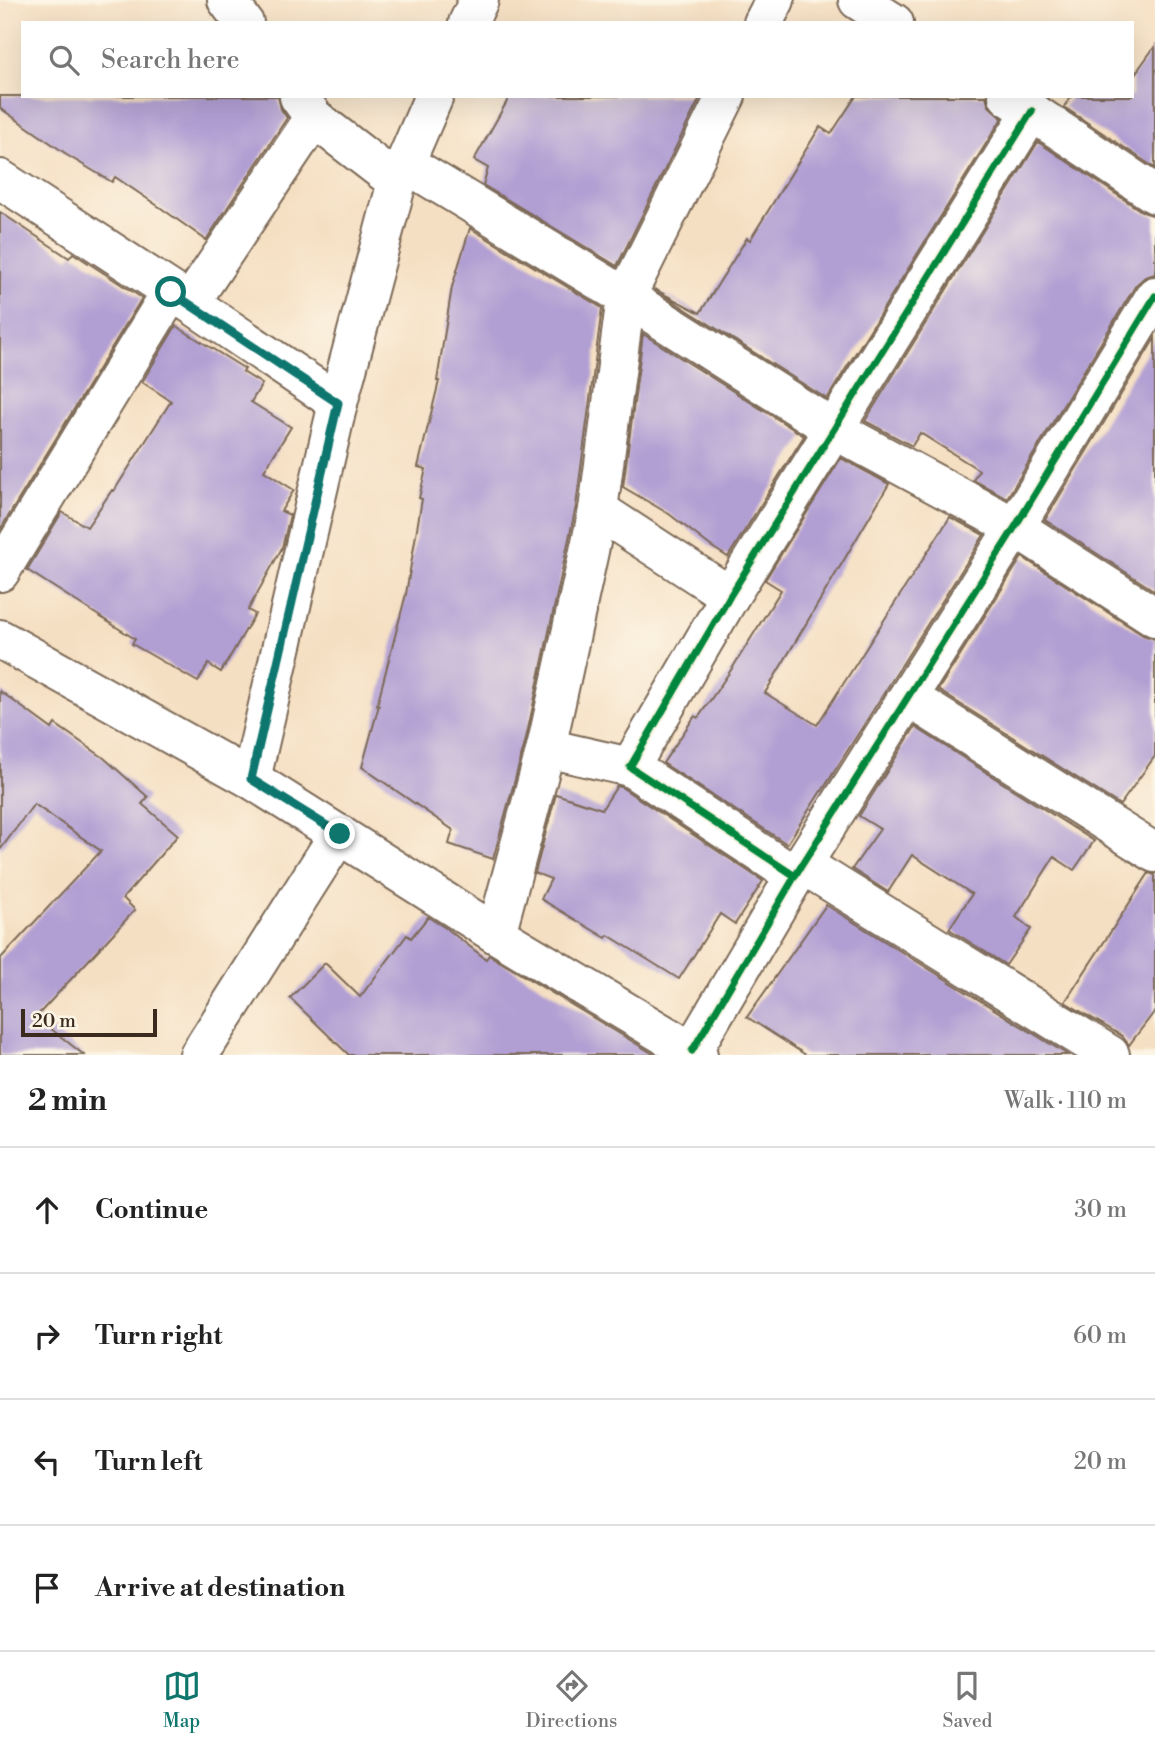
<!DOCTYPE html>
<html lang="en">
<head>
<meta charset="utf-8">
<style>
  body { margin:0; font-family:"Libre Bodoni",serif; background:#f2f2f2; color:#222 }
  .scale { position:absolute; left:21px; bottom:18px; width:136px; box-sizing:border-box; padding-left:7px; border:4px solid #3b2a1e; border-top:0; font-size:19px; line-height:24px; white-space:nowrap; color:#3b2a1e; -webkit-text-stroke:5px #fcf5e5; paint-order:stroke }
  .stop { position:absolute; width:21px; height:21px; margin:-16px; border:5px solid #0f766e; border-radius:50%; background:#fff }
  .stop.end { background:#0f766e; border-color:#fff; box-shadow:0 2px 7px #0008 }
  .list { margin:0; padding:0; list-style:none }
  h2 { display:flex; justify-content:space-between; align-items:center; height:91px; margin:0; padding:0 28px; font-size:30px }
  h2 small { font-size:23px; font-weight:400; color:#767676 }
  .list li { display:grid; grid-template-columns:46px 1fr auto; gap:21px; align-items:center; box-sizing:border-box; height:126px; padding:0 28px; border-top:2px solid #e0e0e0 }
  .list b { display:block; font-size:26px; white-space:nowrap }
  .list em { font-size:23px; font-style:normal; color:#767676 }
  .icon { flex:none; width:38px; height:38px; fill:none; stroke:currentColor; stroke-width:2; stroke-linecap:round; stroke-linejoin:round }
  .map { position:relative; flex:none; width:1155px; height:1055px; overflow:hidden }
  .search { position:absolute; background:#fff; box-shadow:0 7px 28px #0002; left:21px; right:21px; top:21px; height:77px; display:flex; align-items:center; gap:18px; box-sizing:border-box; padding:0 24px; border-radius:0px; color:#767676; font-size:26px }
  .sheet { height:595px; background:#fff }
  nav { display:flex; justify-content:space-around; align-items:center; box-sizing:border-box; height:98px; border-top:2px solid #e0e0e0; background:#fff; font-size:19px; color:#767676 }
  nav a { display:grid; justify-items:center; gap:4px }
  nav .on { color:#0f766e }
  .map>svg:first-child { display:block }
</style>
</head>
<body>
<div class="map">
<svg width="1155" height="1055" viewBox="0 0 1155 1055">
  <rect width="100%" height="100%" fill="#fcf5e5"/>
  <filter id="ink" filterUnits="userSpaceOnUse"><feTurbulence type="fractalNoise" baseFrequency=".0143" numOctaves="2"/><feDisplacementMap in="SourceGraphic" scale="14" xChannelSelector="R" yChannelSelector="G"/><feConvolveMatrix kernelMatrix="1 2 1 2 8 2 1 2 1" color-interpolation-filters="sRGB"/></filter>
  <filter id="wash" filterUnits="userSpaceOnUse"><feTurbulence type="fractalNoise" baseFrequency=".00686" numOctaves="4" result="noise"/><feDisplacementMap in="SourceGraphic" scale="28" xChannelSelector="R" yChannelSelector="G"/><feGaussianBlur stdDeviation="1.57" result="paint"/><feColorMatrix in="noise" values="0 0 0 0 0 0 0 0 0 0 0 0 0 0 0 0 0 1.4 0 .05"/><feComposite in="paint" operator="in"/></filter>
  <g filter="url(#wash)">
    <rect width="100%" height="100%" fill="#f5dfc2"/>
    <g id="blocks">
      <g fill="#b19ed3">
        <polygon points="1155,46 1155,168 1064,107 1072,96 1132,96 1132,78"/>
        <polygon points="0,96 278,96 281,109 287,118 206,240 161,208 115,177 112,182 65,154 65,153 0,108"/>
        <polygon points="510,96 701,96 617,266 483,185 488,168 474,160"/>
        <polygon points="856,96 986,96 989,106 1002,118 827,399 654,289 700,313 747,238 750,240 820,127 831,134"/>
        <polygon points="1038,142 1143,212 1155,216 1155,274 1145,277 1136,285 1007,498 973,480 979,470 920,433 912,446 865,421"/>
        <polygon points="0,212 69,258 73,253 142,298 0,530"/>
        <polygon points="470,228 602,308 576,506 525,743 493,859 449,844 453,830 362,767 379,705 377,705 406,594 422,499 419,498 426,469 418,467 439,381 437,381 452,287"/>
        <polygon points="176,326 245,369 243,372 262,384 251,402 291,427 264,471 294,490 281,511 290,515 282,548 248,610 255,614 221,672 208,664 198,682 132,644 135,639 27,570 62,512 87,527 112,490 114,491 171,401 142,382"/>
        <polygon points="643,334 804,436 728,557 712,547 669,514 623,487"/>
        <polygon points="1155,338 1155,591 1045,520"/>
        <polygon points="841,458 889,484 765,693 817,725 950,517 984,535 822,791 821,791 787,844 663,763 695,716 698,718 733,667 781,590 765,580"/>
        <polygon points="1022,557 1143,635 1155,639 1155,756 1120,805 938,690"/>
        <polygon points="0,691 52,729 55,724 104,758 148,797 142,804 178,835 123,898 135,910 36,1017 84,1055 0,1055 0,959 101,851 34,804 0,850"/>
        <polygon points="915,727 1094,841 1074,870 1054,857 1016,917 1031,929 1006,965 949,929 972,894 912,855 888,892 852,869 880,829 859,816"/>
        <polygon points="617,786 621,787 763,881 735,924 720,914 679,979 608,935 606,938 541,899 551,879 535,873 556,794 602,809"/>
        <polygon points="1149,873 1155,875 1155,1011 1129,1045 1122,1036 1065,1002"/>
        <polygon points="826,905 1068,1055 806,1055 747,1017"/>
        <polygon points="428,917 447,929 486,959 489,955 655,1055 349,1055 290,998 325,963 360,997 407,935 411,938"/>
      </g>
    </g>
  </g>
  <g filter="url(#ink)">
    <use href="#blocks" fill-opacity="0" stroke="#7c6957" stroke-width="2"/>
    <g fill="none" stroke-linecap="round" stroke-linejoin="round">
      <g stroke="#7c6957" stroke-width="42">
        <g id="minor">
          <polyline points="227,0 244,23"/>
          <polyline points="858,0 894,23"/>
          <polyline points="468,23 479,0"/>
          <polyline points="763,23 775,0"/>
          <polyline points="1008,96 1155,194"/>
          <polyline points="299,97 314,118 397,182"/>
          <polyline points="405,163 626,297 835,430 1015,527 1155,617"/>
          <polyline points="0,179 190,303 338,403"/>
          <polyline points="190,303 314,118"/>
          <polyline points="598,510 730,596"/>
          <polyline points="0,572 171,292"/>
          <polyline points="0,639 251,779 496,934 698,1055"/>
          <polyline points="908,697 1155,853"/>
          <polyline points="546,748 630,767"/>
          <polyline points="251,779 338,403 397,182 434,96"/>
          <polyline points="802,864 1110,1055"/>
          <polyline points="795,876 630,767 730,596 1032,111"/>
          <polyline points="496,934 546,748 598,510 626,297 726,96"/>
          <polyline points="692,1051 795,876 1015,527 1155,296"/>
          <polyline points="199,1055 339,834"/>
        </g>
      </g>
      <use href="#minor" stroke="#fff" stroke-width="38"/>
      <g stroke="#fcf5e5" stroke-width="11">
        <g id="cycleway">
          <polyline points="795,876 630,767 730,596 1032,111"/>
          <polyline points="692,1051 795,876 1015,527 1155,296"/>
        </g>
      </g>
      <use href="#cycleway" stroke="#00873e" stroke-width="7"/>
    </g>
  </g>
  <g fill="none" stroke-linecap="round" stroke-linejoin="round" filter="url(#ink)">
    <polyline stroke="#0f766e" stroke-width="9" points="171,292 338,403 251,779 340,834"/>
  </g>
</svg>
<div class="scale">20 m</div>
<div class="stop" style="left:171px;top:292px"></div>
<div class="stop end" style="left:340px;top:834px"></div>
<div class="search"><svg class="icon" aria-label="search" viewBox="0 0 24 24"><circle cx="10" cy="10" r="6"/><path d="M15 15l6 6"/></svg>Search here</div>
</div>
<section class="sheet">
<h2>2 min<small>Walk · 110 m</small></h2>
<ul class="list">
<li><svg class="icon" aria-label="ahead" viewBox="0 0 24 24"><path d="M12 20V5M6 11l6-6 6 6"/></svg><div><b>Continue</b></div><em>30 m</em></li>
<li><svg class="icon" aria-label="right" viewBox="0 0 24 24"><path d="M7 20v-9h11M14 6l5 5-5 5"/></svg><div><b>Turn right</b></div><em>60 m</em></li>
<li><svg class="icon" aria-label="left" viewBox="0 0 24 24"><path d="M17 20v-9H6M10 6l-5 5 5 5"/></svg><div><b>Turn left</b></div><em>20 m</em></li>
<li><svg class="icon" aria-label="arrive" viewBox="0 0 24 24"><path d="M6 21V4h12l-3 4 3 4H6"/></svg><div><b>Arrive at destination</b></div></li>
</ul>
</section>
<nav>
<a class="on"><svg class="icon" aria-label="map" viewBox="0 0 24 24"><path d="M3 6l6-2 6 2 6-2v14l-6 2-6-2-6 2zM9 4v14M15 6v14"/></svg>Map</a>
<a><svg class="icon" aria-label="directions" viewBox="0 0 24 24"><path d="M12 3l9 9-9 9-9-9zM9 14v-3h6M13 9l2 2-2 2"/></svg>Directions</a>
<a><svg class="icon" aria-label="saved" viewBox="0 0 24 24"><path d="M7 4h10v16l-5-4-5 4z"/></svg>Saved</a>
</nav>
</body>
</html>
